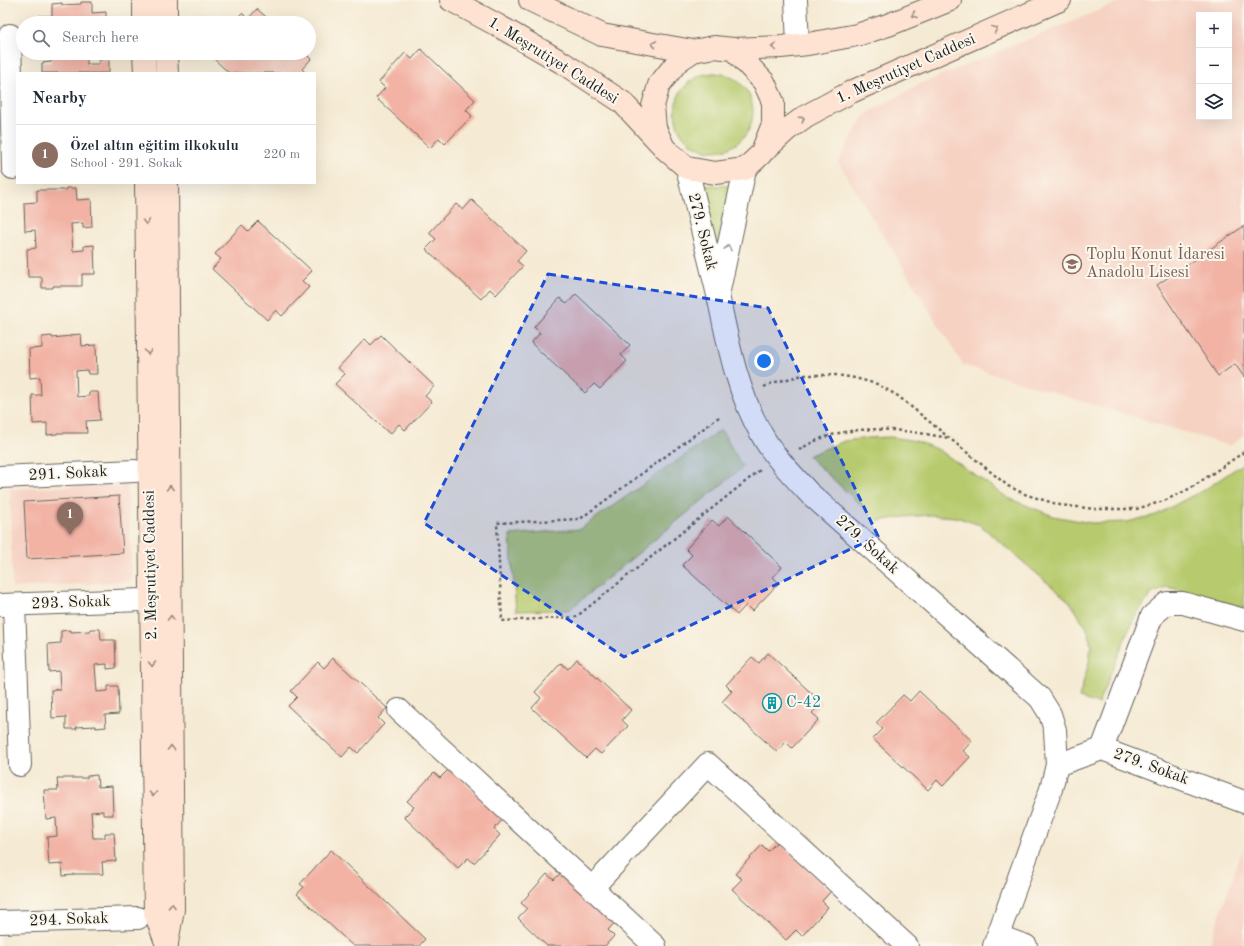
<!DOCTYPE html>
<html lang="en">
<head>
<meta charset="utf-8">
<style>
  body { margin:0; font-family:"Old Standard TT",serif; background:#f6f6f7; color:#1f2937 }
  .controls { position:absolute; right:12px; top:12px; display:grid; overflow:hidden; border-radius:0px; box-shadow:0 4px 16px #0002 }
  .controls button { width:36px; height:36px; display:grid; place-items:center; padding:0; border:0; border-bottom:1px solid #e0e1e3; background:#fff; color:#1f2937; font:20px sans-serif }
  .you { position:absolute; left:764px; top:361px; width:14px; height:14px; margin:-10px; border:3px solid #fff; border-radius:50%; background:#1a73e8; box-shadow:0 0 0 6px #1a73e833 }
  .badge { display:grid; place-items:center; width:26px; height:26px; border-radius:50%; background:#d1495b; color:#fff; font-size:13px; font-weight:700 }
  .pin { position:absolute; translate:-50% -33px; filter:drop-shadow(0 1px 2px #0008) }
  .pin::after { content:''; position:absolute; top:21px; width:14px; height:12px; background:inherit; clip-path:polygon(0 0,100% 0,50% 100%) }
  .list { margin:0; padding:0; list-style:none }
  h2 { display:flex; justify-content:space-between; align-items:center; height:52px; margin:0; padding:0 16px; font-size:17px }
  h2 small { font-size:13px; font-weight:400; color:#747a83 }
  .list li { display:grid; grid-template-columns:26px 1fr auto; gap:12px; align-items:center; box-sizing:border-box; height:60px; padding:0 16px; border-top:1px solid #e0e1e3 }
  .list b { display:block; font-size:15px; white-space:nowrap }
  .list p { margin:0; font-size:13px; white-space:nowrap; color:#747a83 }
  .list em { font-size:13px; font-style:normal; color:#747a83 }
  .icon { flex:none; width:22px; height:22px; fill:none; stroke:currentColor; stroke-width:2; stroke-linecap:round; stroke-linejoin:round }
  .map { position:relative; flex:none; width:1244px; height:946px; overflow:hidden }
  .search { position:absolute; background:#fff; box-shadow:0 4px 16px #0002; left:16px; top:16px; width:300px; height:44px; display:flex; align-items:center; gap:10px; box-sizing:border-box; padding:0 14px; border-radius:22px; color:#747a83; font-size:15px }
  .panel { position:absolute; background:#fff; box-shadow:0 4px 16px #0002; left:16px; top:72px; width:300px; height:112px; border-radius:0px }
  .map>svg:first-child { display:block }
</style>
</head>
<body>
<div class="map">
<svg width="1244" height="946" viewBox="0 0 1244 946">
  <rect width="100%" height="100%" fill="#fbf7ec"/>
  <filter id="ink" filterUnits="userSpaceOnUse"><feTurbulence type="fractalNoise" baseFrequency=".025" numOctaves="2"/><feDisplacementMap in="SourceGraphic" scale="8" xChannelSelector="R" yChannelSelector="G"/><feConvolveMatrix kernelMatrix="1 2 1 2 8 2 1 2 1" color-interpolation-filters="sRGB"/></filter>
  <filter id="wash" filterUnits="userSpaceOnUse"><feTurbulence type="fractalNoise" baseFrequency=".012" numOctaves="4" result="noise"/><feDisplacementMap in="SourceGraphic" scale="16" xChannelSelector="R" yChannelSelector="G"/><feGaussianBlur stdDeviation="0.9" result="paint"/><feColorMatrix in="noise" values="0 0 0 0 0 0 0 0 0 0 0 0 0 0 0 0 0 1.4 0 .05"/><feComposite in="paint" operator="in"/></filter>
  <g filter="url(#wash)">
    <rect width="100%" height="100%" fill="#f5ead3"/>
    <g fill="#f6d2c3" fill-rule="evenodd">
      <path d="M 1124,0 L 1244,0 L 1244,436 L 1230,446 L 963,365 L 838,162 L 864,115 L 920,84 ZM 1199,15 L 1229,15 L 1229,117 L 1199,117 Z"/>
      <polygon points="127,484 132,581 12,588 10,489"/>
      <polygon points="1244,845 1244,946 1209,946"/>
    </g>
    <g fill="#b7cb6e" stroke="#6a7445">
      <circle cx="714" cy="112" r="39"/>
      <polygon points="700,185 733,186 716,258"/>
      <polygon points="721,430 743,467 569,610 516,611 510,535 580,529"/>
      <polygon points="891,437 916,441 939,450 1008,498 1053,516 1091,523 1127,522 1156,515 1207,488 1244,463 1244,608 1168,587 1151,594 1133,620 1098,704 1079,698 1089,662 1091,647 1089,634 1086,627 1070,602 980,525 956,517 930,515 904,517 878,521 808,456 844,441 868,438"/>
    </g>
    <g id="blocks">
      <g fill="#f2b2a4">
        <polygon points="81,2 92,2 92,13 106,12 106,23 39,23 39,16 52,16 52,4 62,3 62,5 81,4"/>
        <polygon points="257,9 273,23 232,23 242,13 248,19"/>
        <polygon points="421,49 475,100 466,110 472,116 445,144 439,138 430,148 376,98 385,88 379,82 405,53 412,59"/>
        <polygon points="51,53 87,53 87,64 99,64 99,60 109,59 109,73 42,73 42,63 51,62"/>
        <polygon points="216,53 305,53 311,59 302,69 306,73 229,73 212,57"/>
        <polygon points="66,188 76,188 77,200 91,199 92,227 83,228 83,223 71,224 73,251 84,250 84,246 94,245 95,274 82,274 82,286 53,286 53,288 42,288 42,277 28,277 27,249 36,248 35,230 25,231 24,203 37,202 37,190 66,190"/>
        <polygon points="472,200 526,251 517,261 523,266 496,295 490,289 481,299 426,249 436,239 429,233 456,204 463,210"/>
        <polygon points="258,221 312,271 302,281 309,287 282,316 276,310 267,320 212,269 221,259 215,254 242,225 248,231"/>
        <polygon points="1244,226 1244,377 1235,364 1218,376 1157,285"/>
        <polygon points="576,294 630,345 621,355 627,361 600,389 594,384 585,393 531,343 540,333 534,327 560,298 567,304"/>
        <polygon points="81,334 82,346 96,345 97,374 88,374 87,370 76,371 77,397 89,396 89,392 98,392 100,420 86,421 87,433 57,433 57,434 47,435 47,423 33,424 32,395 41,395 40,377 30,378 29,349 42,348 42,337 52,336 52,338 71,336 71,335"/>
        <polygon points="381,335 434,386 425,396 432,402 405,430 399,424 390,434 335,384 345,374 338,368 365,339 371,345"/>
        <polygon points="119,496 123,553 27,559 24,502"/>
        <polygon points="728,516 782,567 773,577 779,583 752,611 746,605 737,615 682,565 692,555 686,549 712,520 719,526"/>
        <polygon points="90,629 100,629 101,640 115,640 116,668 107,669 107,664 95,665 97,692 108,691 108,686 118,686 119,714 105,715 106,727 96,728 96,726 76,727 77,729 66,729 66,717 52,718 51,690 60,689 59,671 49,672 48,644 61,643 61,631 71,630 71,632 90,631"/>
        <polygon points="768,653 822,703 812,713 819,719 792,748 786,742 777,752 722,702 732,691 726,685 752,657 759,663"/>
        <polygon points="333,658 387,708 378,718 384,724 358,753 351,747 342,757 288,706 297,697 291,691 318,662 324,668"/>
        <polygon points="577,659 631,710 622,720 628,726 601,754 595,749 586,758 532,708 541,698 535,692 561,663 568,669"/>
        <polygon points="919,691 972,741 963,751 970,757 943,786 937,780 928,790 873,739 883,729 876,723 903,695 910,701"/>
        <polygon points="450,768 503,819 494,829 500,835 474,863 468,858 458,868 404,817 414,807 407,801 434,773 440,778"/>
        <polygon points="97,775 98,787 112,786 113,815 103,815 103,811 91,812 93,838 105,838 105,833 114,833 116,861 102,862 103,874 73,874 73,875 63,876 62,864 49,865 47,837 57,836 56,818 46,819 44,790 58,790 57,778 87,778 87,776"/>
        <polygon points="778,841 831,891 822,901 828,907 802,936 796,930 786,940 732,889 742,879 735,874 762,845 768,851"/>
        <polygon points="331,850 425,939 419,946 353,946 297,894 304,887 300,884"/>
        <polygon points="563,870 617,920 608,930 614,936 605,946 547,946 518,918 527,908 521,903 547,874 554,880"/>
      </g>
    </g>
  </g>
  <g filter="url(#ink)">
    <use href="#blocks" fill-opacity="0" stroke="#68645c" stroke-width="1"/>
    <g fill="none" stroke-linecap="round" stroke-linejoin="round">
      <g stroke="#68645c" stroke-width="24">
        <g id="street">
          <polyline points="796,0 798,45"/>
          <polyline points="10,35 13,168"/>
          <polyline points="687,168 718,295 745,169"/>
          <path d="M 718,295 C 728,343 737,392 762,435 C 774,457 792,474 808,492 L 1040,698 L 1050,714 L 1055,730 L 1057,765 L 1051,789 L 994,946"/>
          <polyline points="0,477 135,471"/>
          <polyline points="0,605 143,600"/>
          <polyline points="14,605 20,765"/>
          <polyline points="399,710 655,946"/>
          <polyline points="1102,749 1152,616 1167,603 1183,603 1244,620"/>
          <polyline points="1057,765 1102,749 1244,802"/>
          <polyline points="592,888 708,764 907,946"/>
          <polyline points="0,922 138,918"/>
          <polyline points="998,936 1026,946"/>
        </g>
      </g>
      <g stroke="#68645c" stroke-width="24">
        <g id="secondary">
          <polyline points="144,0 144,23"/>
          <polyline points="166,0 166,23"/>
          <polyline points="451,0 497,25 563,63 622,102 660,143"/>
          <polyline points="530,0 602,35 693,51"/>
          <polyline points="733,49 764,82 773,102 773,124 761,154 745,169 715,173 687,168 664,148 655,128 653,106 659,85 678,61 693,51 714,47 733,49 781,47 808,44 857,35 888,25 950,0"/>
          <polyline points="144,53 145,73"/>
          <polyline points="166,53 167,73"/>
          <polyline points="765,150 788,129 806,116 851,92 1060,0"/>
          <polyline points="146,183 155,913 167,945"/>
          <polyline points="167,943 173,909 167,183"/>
        </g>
      </g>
      <g stroke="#68645c" stroke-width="2.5" stroke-dasharray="3 3" stroke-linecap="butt">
        <polyline points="764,387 772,383 803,375 836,375 855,378 877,384 898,396 1008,486 1027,495 1060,505 1095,509 1136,509 1164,501 1191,488 1244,452"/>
        <polyline points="719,417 580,519 497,523 502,621 576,617 760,470"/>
        <path d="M 799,450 C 844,420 899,429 949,438"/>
      </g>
      <use href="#street" stroke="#fff" stroke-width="22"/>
      <use href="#secondary" stroke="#fee3d2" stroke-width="22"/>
    </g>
    <defs><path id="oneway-chevron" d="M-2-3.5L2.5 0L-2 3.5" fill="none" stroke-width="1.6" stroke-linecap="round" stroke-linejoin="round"/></defs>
    <g stroke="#988980">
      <use href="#oneway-chevron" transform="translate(914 15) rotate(158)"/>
      <use href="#oneway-chevron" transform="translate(995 29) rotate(-24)"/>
      <use href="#oneway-chevron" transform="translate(654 44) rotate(-170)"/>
      <use href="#oneway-chevron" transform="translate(774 47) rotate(178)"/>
      <use href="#oneway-chevron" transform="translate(802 119) rotate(-34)"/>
      <use href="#oneway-chevron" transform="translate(146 222) rotate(89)"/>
      <use href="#oneway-chevron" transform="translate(148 352) rotate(89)"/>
      <use href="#oneway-chevron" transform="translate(170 488) rotate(-90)"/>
      <use href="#oneway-chevron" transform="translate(171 618) rotate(-90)"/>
      <use href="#oneway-chevron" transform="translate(152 664) rotate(89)"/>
      <use href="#oneway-chevron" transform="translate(171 748) rotate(-90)"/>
      <use href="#oneway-chevron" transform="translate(153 794) rotate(89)"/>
      <use href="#oneway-chevron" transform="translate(172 906) rotate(-88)"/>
    </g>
    <use stroke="#999" href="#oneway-chevron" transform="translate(728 248) rotate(-78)"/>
  </g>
  <path fill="#1d4ed8" fill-opacity="0.2" stroke="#1d4ed8" stroke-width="3" stroke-dasharray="8 5" stroke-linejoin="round" d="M 548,274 L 768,308 L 878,536 L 624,657 L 424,523 Z"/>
  <defs>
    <g id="school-ring" transform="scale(1)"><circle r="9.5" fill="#fbf7ec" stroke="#8d6e63" stroke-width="1.5"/><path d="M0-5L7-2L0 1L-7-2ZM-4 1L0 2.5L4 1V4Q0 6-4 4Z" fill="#8d6e63"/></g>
    <g id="building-ring" transform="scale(1)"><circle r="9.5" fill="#fbf7ec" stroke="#0f9aa8" stroke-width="1.5"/><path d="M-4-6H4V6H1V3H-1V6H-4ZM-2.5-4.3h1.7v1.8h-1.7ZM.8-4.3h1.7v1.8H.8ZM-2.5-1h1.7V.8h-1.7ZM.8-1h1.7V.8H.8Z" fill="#0f9aa8"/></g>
  </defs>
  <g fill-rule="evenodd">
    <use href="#school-ring" x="1072" y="264"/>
    <use href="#building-ring" x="772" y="703"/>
  </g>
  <g text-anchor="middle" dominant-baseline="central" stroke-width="4" stroke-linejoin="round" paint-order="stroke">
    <g font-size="16" fill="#1c1c1c" stroke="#fbf7ec">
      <text transform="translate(553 61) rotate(32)">1. Meşrutiyet Caddesi</text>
      <text transform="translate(906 69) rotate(-24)">1. Meşrutiyet Caddesi</text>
      <text transform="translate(702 232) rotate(76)">279. Sokak</text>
      <text transform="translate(68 474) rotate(-3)">291. Sokak</text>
      <text transform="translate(867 545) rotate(42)">279. Sokak</text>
      <text transform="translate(151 565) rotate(-91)">2. Meşrutiyet Caddesi</text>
      <text transform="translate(71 603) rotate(-2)">293. Sokak</text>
      <text transform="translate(1151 767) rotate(20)">279. Sokak</text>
      <text transform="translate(69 920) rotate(-2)">294. Sokak</text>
    </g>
    <g font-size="16" fill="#785e54" stroke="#fbf7ec" text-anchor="start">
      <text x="1086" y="255">Toplu Konut İdaresi<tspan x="1086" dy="18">Anadolu Lisesi</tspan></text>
    </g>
    <g font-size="16" fill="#0d838f" stroke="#fbf7ec" text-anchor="start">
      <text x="786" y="703">C-42</text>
    </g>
  </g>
</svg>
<div class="controls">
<button>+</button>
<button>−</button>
<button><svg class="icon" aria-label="layers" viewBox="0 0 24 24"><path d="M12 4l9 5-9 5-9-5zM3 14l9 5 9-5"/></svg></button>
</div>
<div class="you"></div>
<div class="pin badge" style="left:70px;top:535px;background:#8d6e63">1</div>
<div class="search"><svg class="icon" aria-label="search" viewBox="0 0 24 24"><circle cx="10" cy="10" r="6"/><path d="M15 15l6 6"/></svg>Search here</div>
<section class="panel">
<h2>Nearby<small></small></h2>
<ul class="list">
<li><span class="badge" style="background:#8d6e63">1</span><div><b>Özel altın eğitim ilkokulu</b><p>School · 291. Sokak</p></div><em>220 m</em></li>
</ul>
</section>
</div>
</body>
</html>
